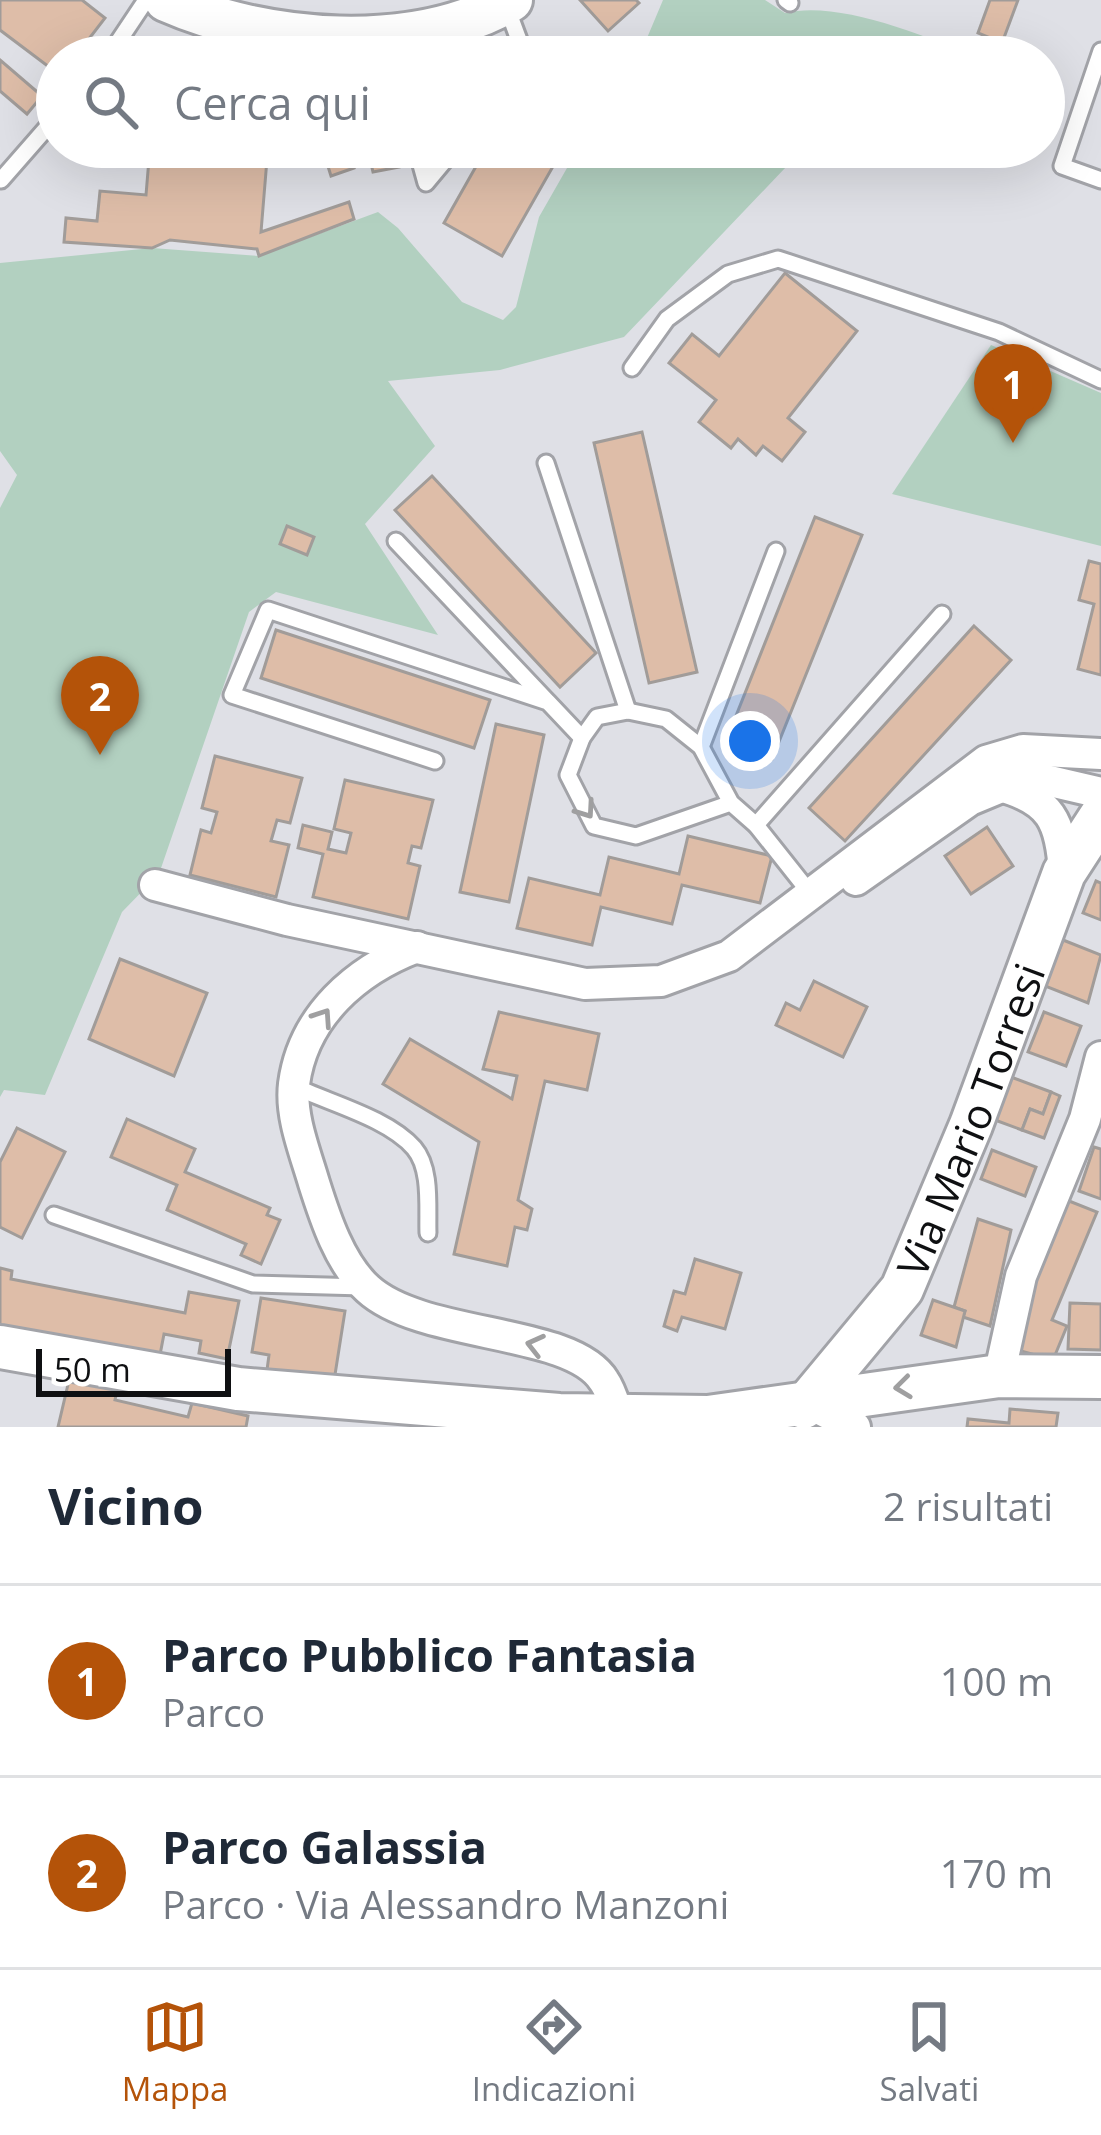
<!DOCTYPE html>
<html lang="it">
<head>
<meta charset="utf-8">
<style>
  body { margin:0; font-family:"Open Sans",sans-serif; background:#f2f2f3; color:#1f2937 }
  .scale { position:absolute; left:36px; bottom:30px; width:195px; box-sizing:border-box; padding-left:12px; border:6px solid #0f1012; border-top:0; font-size:33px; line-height:42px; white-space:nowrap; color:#0f1012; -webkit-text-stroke:9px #fff; paint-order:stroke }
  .you { position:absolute; left:750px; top:741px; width:42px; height:42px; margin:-30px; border:9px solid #fff; border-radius:50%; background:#1a73e8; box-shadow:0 0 0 18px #1a73e833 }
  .badge { display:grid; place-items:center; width:78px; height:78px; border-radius:50%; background:#b45309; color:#fff; font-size:39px; font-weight:700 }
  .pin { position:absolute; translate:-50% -99px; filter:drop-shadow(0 3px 6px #0008) }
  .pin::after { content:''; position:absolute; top:63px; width:42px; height:36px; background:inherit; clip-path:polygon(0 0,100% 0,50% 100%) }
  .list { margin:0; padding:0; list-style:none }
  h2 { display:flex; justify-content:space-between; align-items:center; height:156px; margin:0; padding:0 48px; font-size:51px }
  h2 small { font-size:39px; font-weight:400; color:#747a83 }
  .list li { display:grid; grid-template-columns:78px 1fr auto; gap:36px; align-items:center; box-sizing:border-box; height:192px; padding:0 48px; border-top:3px solid #e0e1e3 }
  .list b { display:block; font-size:45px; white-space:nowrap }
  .list p { margin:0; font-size:39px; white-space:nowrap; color:#747a83 }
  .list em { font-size:39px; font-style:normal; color:#747a83 }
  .icon { flex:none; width:66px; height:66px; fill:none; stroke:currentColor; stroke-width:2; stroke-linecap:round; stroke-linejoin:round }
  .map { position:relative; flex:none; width:1101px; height:1427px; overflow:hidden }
  .search { position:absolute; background:#fff; box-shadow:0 12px 48px #0002; left:36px; right:36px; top:36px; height:132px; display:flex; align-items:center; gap:30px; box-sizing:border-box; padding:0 42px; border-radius:66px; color:#747a83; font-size:45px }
  .sheet { height:540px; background:#fff }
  nav { display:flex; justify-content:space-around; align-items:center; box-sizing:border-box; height:168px; border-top:3px solid #e0e1e3; background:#fff; font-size:33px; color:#747a83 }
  nav a { display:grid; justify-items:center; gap:6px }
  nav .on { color:#b45309 }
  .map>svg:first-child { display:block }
</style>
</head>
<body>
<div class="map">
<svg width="1101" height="1427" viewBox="0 0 1101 1427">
  <rect width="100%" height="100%" fill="#dfe0e6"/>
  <g fill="#b2d0c0">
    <path d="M 663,0 L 765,0 L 785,13 C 836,0 923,34 974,57 L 639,57 Z"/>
    <polygon points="579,147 805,147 624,337 500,370 388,381 435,446 365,524 438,635 276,592 249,612 159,874 122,912 45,1095 4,1090 0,1097 0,508 17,475 0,451 0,263 152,248 259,256 378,212 398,228 462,302 503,320 516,307 539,217"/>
    <polygon points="991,345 1101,393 1101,546 892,494"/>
  </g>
  <g fill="#debda8" stroke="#a19c99" stroke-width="3">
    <polygon points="0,0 82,0 105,18 75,57 57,57 57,73 0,30"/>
    <polygon points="580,0 636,0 639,3 608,31"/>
    <polygon points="990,0 1018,0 1002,43 978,33"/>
    <polygon points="0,60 42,96 27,114 0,91"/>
    <polygon points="150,147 268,147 261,232 349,202 354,219 259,256 257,249 170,240 152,248 64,242 66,218 97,221 100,191 146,195"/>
    <polygon points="322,147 347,147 354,168 331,176"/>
    <polygon points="367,147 394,147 399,167 373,172"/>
    <polygon points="487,147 564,147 502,256 444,223"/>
    <polygon points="785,273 857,331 788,418 805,432 782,461 763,446 756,455 738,439 731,448 699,422 716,400 669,363 692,334 719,356"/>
    <polygon points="642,432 697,672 649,683 594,443"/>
    <polygon points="432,476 596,653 560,687 395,510"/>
    <polygon points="815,517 862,535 772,759 726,741"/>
    <polygon points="287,526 314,537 307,555 280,544"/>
    <polygon points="1089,561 1101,564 1101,675 1078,669 1094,604 1079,600"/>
    <polygon points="974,626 1011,660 845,841 809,808"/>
    <polygon points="276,630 490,700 474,748 261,678"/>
    <polygon points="496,724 544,735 509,902 460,892"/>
    <polygon points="215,756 302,778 290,823 277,820 271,841 289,845 276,897 190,875 201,830 211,833 217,812 202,808"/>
    <polygon points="345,780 433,800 421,848 412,846 408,863 420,866 408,919 313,897 323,854 298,848 303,825 332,832 328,849 346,853 351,833 334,829"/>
    <polygon points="987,827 1013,866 971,894 945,856"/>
    <polygon points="688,836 772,856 760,903 682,885 672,924 601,907 592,945 517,928 529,878 600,895 609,857 679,874"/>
    <polygon points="1096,881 1101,883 1101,920 1083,913"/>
    <polygon points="1063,940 1101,955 1088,1003 1045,986"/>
    <polygon points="120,959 207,993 174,1076 89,1039"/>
    <polygon points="814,981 867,1007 843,1057 776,1025 786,1003 800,1010"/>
    <polygon points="499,1012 599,1034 587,1090 545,1081 518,1200 532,1209 527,1230 515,1227 507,1266 454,1254 479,1142 383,1084 410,1039 512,1099 517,1076 483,1069"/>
    <polygon points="1044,1012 1081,1026 1066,1066 1028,1052"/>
    <polygon points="1011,1077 1051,1092 1043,1114 1030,1109 1022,1130 995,1120"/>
    <polygon points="1051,1092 1060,1096 1044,1138 1022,1130 1030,1109 1043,1114"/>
    <polygon points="127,1119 195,1149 185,1172 270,1208 267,1215 280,1220 261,1264 241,1255 246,1244 167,1210 177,1185 111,1157"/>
    <polygon points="17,1128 65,1152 22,1238 0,1227 0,1162"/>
    <polygon points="1094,1147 1101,1149 1101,1199 1079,1191"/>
    <polygon points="992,1150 1036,1167 1025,1196 981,1179"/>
    <polygon points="1064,1199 1097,1212 1052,1320 1067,1326 1053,1360 1014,1349 1029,1274"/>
    <polygon points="978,1219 1011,1230 990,1326 963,1317 965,1311 954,1307"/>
    <polygon points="695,1259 741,1273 725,1329 682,1317 677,1331 664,1326 674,1291 685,1294"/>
    <polygon points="0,1268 12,1271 11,1279 185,1313 189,1292 239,1301 227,1359 199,1353 201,1341 164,1334 159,1360 0,1329"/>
    <polygon points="261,1298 345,1311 334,1381 267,1370 269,1355 252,1352"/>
    <polygon points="933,1300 965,1311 956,1347 921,1335"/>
    <polygon points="1070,1303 1101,1304 1101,1350 1068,1349"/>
    <polygon points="70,1376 118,1387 115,1400 188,1417 192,1403 248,1416 246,1427 58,1427"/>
    <polygon points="1010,1409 1058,1413 1056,1427 967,1427 968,1419 1009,1423"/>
  </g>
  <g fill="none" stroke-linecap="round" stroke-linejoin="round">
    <g stroke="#a2a3a8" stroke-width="21">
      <g id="lane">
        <polyline points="786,0 790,3"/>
        <polyline points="506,5 519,40 509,57"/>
        <polyline points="1101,51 1062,166 1101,180"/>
        <polyline points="108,57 146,0"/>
        <polyline points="416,147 426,183 456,147"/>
        <polyline points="1,180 57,116"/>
        <polyline points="632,368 667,319 728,274 778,259 999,332 1101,380"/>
        <polyline points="546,463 628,711"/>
        <polyline points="396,541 546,700"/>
        <polyline points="701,747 776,551"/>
        <polyline points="435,761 232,695 268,610 548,702 582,738"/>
        <polyline points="731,803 636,836 594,826 568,775 582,738 597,717 628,711 666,719 701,747 731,803 756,825 810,893"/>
        <polyline points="756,825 942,614"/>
        <path d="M 294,1086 C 329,1103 388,1118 414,1148 C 432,1169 427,1208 428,1233"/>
        <polyline points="54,1215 253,1284 363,1287"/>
      </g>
    </g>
    <g stroke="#a2a3a8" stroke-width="36">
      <g id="street">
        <path d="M 1000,786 C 1051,800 1061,821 1064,873"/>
        <polyline points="856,880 970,800 1028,776 1101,793"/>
        <polyline points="155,885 287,920 585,984 661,981 729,956 986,761 1023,750 1101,754"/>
        <path d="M 417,947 C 356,970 303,1016 294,1084 C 290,1116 305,1152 314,1183 C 325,1218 340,1264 368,1289 C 423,1339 572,1328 604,1381 C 611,1391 614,1404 618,1415"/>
        <polyline points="999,1376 1021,1276 1085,1119 1101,1057"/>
        <polyline points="808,1403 855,1427"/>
      </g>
    </g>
    <g stroke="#a2a3a8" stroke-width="48">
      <g id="secondary">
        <path d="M 166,0 C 266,44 413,56 511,0"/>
        <polyline points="0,1347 238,1389 559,1415 708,1417 999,1376 1101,1377"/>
        <path id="s1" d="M 804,1407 L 902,1289 L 971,1125 L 1064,873 L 1101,816"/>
      </g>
    </g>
    <use href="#lane" stroke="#fff" stroke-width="15"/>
    <use href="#street" stroke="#fff" stroke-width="30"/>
    <use href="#secondary" stroke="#fff" stroke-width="42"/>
  </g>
  <defs><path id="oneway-chevron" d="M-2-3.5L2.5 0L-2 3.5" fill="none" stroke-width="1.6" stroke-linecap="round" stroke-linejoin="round" transform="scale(3)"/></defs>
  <g stroke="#9f9fa0">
    <use href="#oneway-chevron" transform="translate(586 810) rotate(55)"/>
    <use href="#oneway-chevron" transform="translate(323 1017) rotate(-56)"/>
    <use href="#oneway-chevron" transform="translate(535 1345) rotate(-166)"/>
    <use href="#oneway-chevron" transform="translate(903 1387) rotate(173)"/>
  </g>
  <g text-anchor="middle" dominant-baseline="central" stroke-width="12" stroke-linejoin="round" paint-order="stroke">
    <g font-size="42" fill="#0f1012" stroke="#fff">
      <text stroke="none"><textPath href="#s1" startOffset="336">Via Mario Torresi</textPath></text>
    </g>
  </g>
</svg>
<div class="scale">50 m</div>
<div class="you"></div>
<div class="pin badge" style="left:1013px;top:443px">1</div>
<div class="pin badge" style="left:100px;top:755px">2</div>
<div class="search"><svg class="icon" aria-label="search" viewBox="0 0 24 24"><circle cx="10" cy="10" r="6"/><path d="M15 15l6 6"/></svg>Cerca qui</div>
</div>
<section class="sheet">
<h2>Vicino<small>2 risultati</small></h2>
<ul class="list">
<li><span class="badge">1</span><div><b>Parco Pubblico Fantasia</b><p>Parco</p></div><em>100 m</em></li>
<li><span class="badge">2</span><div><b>Parco Galassia</b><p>Parco · Via Alessandro Manzoni</p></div><em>170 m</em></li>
</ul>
</section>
<nav>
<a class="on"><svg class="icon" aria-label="map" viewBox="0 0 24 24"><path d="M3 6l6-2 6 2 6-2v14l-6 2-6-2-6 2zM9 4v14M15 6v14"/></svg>Mappa</a>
<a><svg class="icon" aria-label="directions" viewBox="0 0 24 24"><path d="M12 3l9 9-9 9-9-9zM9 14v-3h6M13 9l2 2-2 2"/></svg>Indicazioni</a>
<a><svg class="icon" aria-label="saved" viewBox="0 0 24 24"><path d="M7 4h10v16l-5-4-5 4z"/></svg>Salvati</a>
</nav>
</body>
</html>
